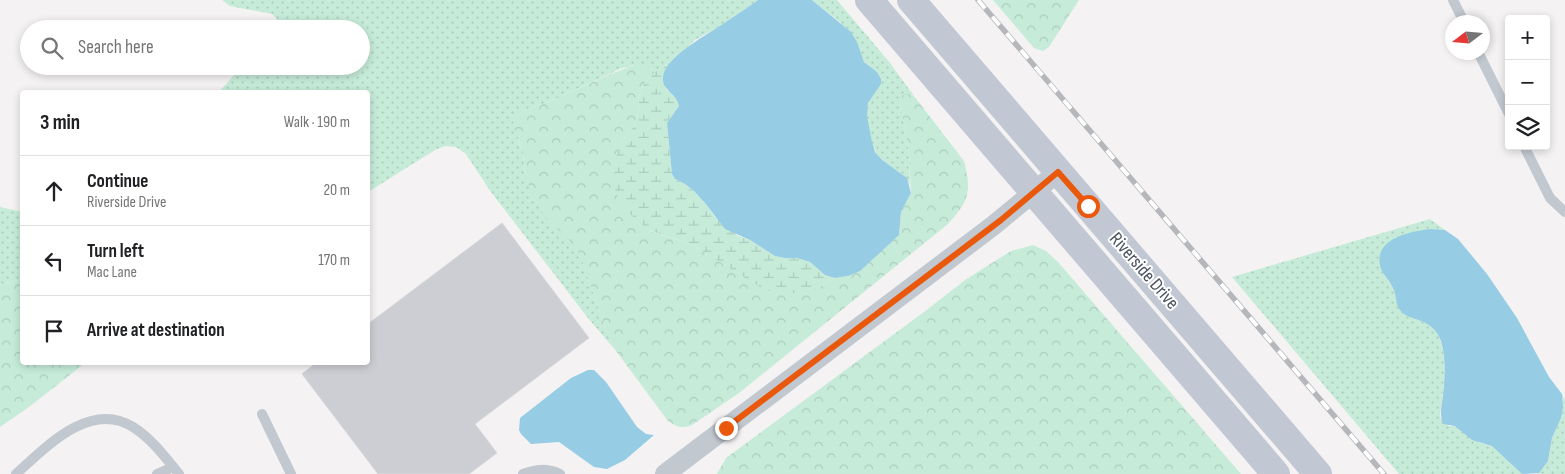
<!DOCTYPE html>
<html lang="en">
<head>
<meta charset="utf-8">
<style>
  body { margin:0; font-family:"Sofia Sans Condensed",sans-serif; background:#f2f2f2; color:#202124 }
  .controls { position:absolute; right:15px; top:15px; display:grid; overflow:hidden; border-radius:5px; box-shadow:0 2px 8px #0003 }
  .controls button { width:45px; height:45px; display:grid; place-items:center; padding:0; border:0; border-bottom:1px solid #e0e0e0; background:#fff; color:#202124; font:25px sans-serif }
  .compass { position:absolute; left:1445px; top:15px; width:45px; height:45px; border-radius:50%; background:#fff; box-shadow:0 2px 8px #0003; rotate:254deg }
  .stop { position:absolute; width:15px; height:15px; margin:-11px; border:4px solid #ea580c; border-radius:50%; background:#fff }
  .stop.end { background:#ea580c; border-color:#fff; box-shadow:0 1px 5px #0008 }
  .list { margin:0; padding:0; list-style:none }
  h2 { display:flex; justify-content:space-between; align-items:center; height:65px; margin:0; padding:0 20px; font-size:21px }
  h2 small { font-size:16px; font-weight:400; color:#757577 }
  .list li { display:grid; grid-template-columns:32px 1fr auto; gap:15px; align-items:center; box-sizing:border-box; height:70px; padding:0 20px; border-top:1px solid #e0e0e0 }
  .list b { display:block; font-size:19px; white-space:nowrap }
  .list p { margin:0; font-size:16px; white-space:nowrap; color:#757577 }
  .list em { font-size:16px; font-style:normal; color:#757577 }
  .icon { flex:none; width:28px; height:28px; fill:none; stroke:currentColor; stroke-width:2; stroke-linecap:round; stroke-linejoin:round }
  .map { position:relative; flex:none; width:1565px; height:474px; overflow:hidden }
  .search { position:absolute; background:#fff; box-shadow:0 2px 8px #0003; left:20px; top:20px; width:350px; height:55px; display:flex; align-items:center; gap:12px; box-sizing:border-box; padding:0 18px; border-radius:28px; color:#757577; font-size:19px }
  .panel { position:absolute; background:#fff; box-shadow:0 2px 8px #0003; left:20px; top:90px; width:350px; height:275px; border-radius:5px }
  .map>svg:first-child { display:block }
</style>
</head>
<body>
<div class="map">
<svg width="1565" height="474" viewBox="0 0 1565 474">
  <defs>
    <pattern id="grass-dots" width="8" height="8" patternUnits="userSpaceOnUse" patternTransform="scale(1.25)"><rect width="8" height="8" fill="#c6ecd9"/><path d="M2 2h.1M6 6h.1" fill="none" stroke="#acccbd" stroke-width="1.8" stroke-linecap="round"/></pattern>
    <pattern id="forest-crowns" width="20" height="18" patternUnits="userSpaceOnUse" patternTransform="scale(1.25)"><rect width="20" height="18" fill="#c6ecd9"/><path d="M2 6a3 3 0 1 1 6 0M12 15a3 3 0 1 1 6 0" fill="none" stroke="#acccbd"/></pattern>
    <pattern id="wetland-marsh" width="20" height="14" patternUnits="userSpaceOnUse" patternTransform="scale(1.25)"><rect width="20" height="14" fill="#c6ecd9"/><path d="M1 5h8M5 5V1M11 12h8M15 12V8" fill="none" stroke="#acccbd"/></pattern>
  </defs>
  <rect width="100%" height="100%" fill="#f4f2f2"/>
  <g fill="url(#grass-dots)">
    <polygon points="222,0 758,0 726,23 695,40 671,62 655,72 644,65 634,65 620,69 551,101 522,111 518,140 523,155 525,173 580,254 607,333 616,351 588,318 491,192 466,154 456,147 445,146 435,150 368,192 368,92 219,92 242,66 361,66 361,29 279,29 277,19 272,14 230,6"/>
    <path d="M 812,0 L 837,0 L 890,63 L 914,96 L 909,94 L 900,100 L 909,154 L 910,185 C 904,171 891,170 881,160 C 871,149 864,118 868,104 C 870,97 877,90 881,84 L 877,72 L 864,62 L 860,53 L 841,23 Z"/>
    <polygon points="0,207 22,212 22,279 0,285"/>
    <path d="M 1430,219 L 1445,230 L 1432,229 L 1395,238 L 1384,275 C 1388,281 1393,286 1395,292 C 1398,299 1397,307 1403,313 C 1410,320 1423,319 1431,326 C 1453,346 1442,392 1440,417 L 1449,426 L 1455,426 L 1480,443 L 1492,446 L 1524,474 L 1399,474 L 1232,277 Z"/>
    <polygon points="1562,394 1565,400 1565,474 1537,474 1548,461 1552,438 1561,418 1563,409"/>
  </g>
  <g fill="url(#forest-crowns)">
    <polygon points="993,0 1079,0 1049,47 1043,51 1034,48"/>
    <path d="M 634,65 L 644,65 L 655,72 L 643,85 L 638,99 L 639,110 L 634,126 L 621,143 L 650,231 L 693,245 L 742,275 L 817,288 L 835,278 L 848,276 L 899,235 L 901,212 L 911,193 L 909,154 L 900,100 L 903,95 L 909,94 L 914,96 L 964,161 C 972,193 969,200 948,224 L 739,393 L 692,425 C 682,429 677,427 668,421 L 616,351 L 607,333 L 580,255 L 572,243 L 544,216 L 532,195 L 525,173 L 523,155 L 513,123 L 515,117 L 522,111 L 551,101 L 606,76 Z"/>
    <polygon points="1033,245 1046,251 1058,262 1241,474 717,474 726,458 924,312 965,280 1011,251"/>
    <polygon points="22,279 22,362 85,363 29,407 0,427 0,285"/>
  </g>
  <polygon fill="url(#wetland-marsh)" points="671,62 665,71 666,89 678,100 679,106 667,123 672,174 675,179 685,184 694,191 705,203 715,217 738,236 750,240 775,256 785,258 797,258 810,262 825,275 835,278 817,288 797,293 780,294 763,289 693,245 651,231 636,220 621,204 615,189 614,162 621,143 634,126 639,110 638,99 643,85 655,72"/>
  <g fill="#97cce5">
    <path d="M 758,0 L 812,0 L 851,32 L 857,42 L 864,62 L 877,72 L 881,79 L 881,84 L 868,103 L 867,116 L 872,142 L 875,152 L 882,160 L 907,178 L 911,193 L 901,212 L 899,235 L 860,271 L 848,276 L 835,278 L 825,275 L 810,262 L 797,258 L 785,258 L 775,256 L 750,240 L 725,229 L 705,203 L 694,191 L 685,184 L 675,179 L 672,174 L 667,123 L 679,106 C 677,94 665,92 663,81 C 660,58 711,33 726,22 C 737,15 748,7 758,0 Z"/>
    <path d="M 1432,229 L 1445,230 L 1458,239 L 1487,274 L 1517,318 L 1549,377 L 1562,394 L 1563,408 L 1561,418 L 1552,438 L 1548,461 L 1539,473 L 1524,474 L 1521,473 L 1492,446 L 1472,440 L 1455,426 L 1443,424 C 1439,413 1442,405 1443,394 C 1445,378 1446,357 1441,341 C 1431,315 1409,323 1400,310 C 1395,304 1397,295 1393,288 C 1390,281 1384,276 1381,269 C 1371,239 1410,231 1432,229 Z"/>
    <polygon points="588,370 594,370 606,382 637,427 646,434 654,435 625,460 607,469 594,467 559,442 531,444 521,434 519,430 520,418 571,378"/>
  </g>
  <polygon fill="#cdced4" stroke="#d7d8dd" points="502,223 589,338 475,424 497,453 469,474 378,474 302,374 317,362 368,362 368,324"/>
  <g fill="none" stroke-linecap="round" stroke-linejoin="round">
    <g stroke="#c1c8cf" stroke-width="10">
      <polyline points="1453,0 1464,22"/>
      <polyline points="1478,52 1509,114"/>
      <polyline points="1524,146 1550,198 1565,212"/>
      <polyline points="262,414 291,474"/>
      <path d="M 16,474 C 46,447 90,400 133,427 C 152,439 165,457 179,474"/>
      <polyline points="157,474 173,467"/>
      <path d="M 523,474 C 536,469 547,468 560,474"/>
    </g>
    <polyline stroke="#c1c8cf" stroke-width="20" points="665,474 994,225 1058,172"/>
    <g stroke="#c2c8d3" stroke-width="28">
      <polyline points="869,0 1276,474"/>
      <polyline points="911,0 1318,474"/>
    </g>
    <g stroke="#b5b7bb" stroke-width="5.5">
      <polyline id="rail" points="978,0 1384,474"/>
    </g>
    <use href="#rail" stroke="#fff" stroke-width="4" stroke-dasharray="11" stroke-linecap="butt"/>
  </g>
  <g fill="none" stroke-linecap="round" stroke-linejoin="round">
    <polyline stroke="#ea580c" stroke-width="6" points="726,428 1001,220 1058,172 1088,206"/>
  </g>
  <g text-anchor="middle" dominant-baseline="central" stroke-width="4" stroke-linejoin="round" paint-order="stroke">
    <g font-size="19" fill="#4b535e" stroke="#fff">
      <text transform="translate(1144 271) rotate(49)">Riverside Drive</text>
    </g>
  </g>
</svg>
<div class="controls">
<button>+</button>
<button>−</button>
<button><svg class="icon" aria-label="layers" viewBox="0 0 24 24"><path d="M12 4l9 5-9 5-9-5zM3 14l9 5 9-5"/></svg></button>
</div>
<svg class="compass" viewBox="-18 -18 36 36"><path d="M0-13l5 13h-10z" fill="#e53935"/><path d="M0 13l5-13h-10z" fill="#757577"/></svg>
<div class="stop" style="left:1088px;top:206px"></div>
<div class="stop end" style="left:726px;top:428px"></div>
<div class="search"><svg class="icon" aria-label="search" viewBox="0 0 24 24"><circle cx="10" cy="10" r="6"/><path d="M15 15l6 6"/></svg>Search here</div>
<section class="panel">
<h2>3 min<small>Walk · 190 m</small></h2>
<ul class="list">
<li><svg class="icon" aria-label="ahead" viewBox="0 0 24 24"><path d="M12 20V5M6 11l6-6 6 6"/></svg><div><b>Continue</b><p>Riverside Drive</p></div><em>20 m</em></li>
<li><svg class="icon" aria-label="left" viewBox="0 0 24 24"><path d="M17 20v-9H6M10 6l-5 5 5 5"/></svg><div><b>Turn left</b><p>Mac Lane</p></div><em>170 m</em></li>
<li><svg class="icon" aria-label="arrive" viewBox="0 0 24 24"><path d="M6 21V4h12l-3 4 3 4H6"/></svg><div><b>Arrive at destination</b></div></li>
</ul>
</section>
</div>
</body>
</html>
